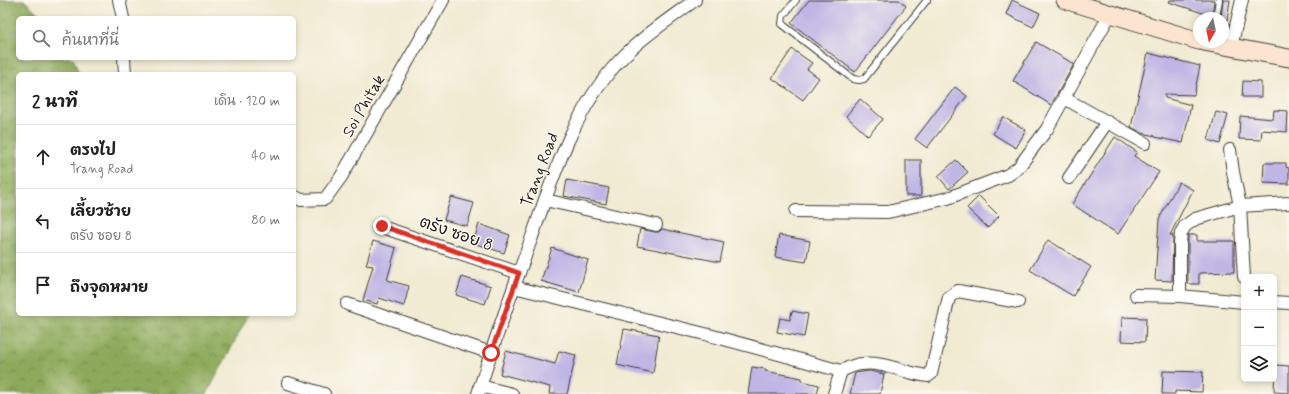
<!DOCTYPE html>
<html lang="th">
<head>
<meta charset="utf-8">
<style>
  body { margin:0; font-family:Mynerve,"Playpen Sans Thai",sans-serif; background:#f2f2f2; color:#222 }
  .controls { position:absolute; right:12px; bottom:12px; display:grid; overflow:hidden; border-radius:6px; box-shadow:0 2px 6px #0003 }
  .controls button { width:36px; height:36px; display:grid; place-items:center; padding:0; border:0; border-bottom:1px solid #e0e0e0; background:#fff; color:#222; font:20px sans-serif }
  .compass { position:absolute; left:1193px; top:12px; width:36px; height:36px; border-radius:50%; background:#fff; box-shadow:0 2px 6px #0003; rotate:189deg }
  .stop { position:absolute; width:12px; height:12px; margin:-9px; border:3px solid #d93025; border-radius:50%; background:#fff }
  .stop.end { background:#d93025; border-color:#fff; box-shadow:0 1px 4px #0008 }
  .list { margin:0; padding:0; list-style:none }
  h2 { display:flex; justify-content:space-between; align-items:center; height:52px; margin:0; padding:0 16px; font-size:17px }
  h2 small { font-size:13px; font-weight:400; color:#767676 }
  .list li { display:grid; grid-template-columns:26px 1fr auto; gap:12px; align-items:center; box-sizing:border-box; height:64px; padding:0 16px; border-top:1px solid #e0e0e0 }
  .list b { display:block; font-size:15px; white-space:nowrap }
  .list p { margin:0; font-size:13px; white-space:nowrap; color:#767676 }
  .list em { font-size:13px; font-style:normal; color:#767676 }
  .icon { flex:none; width:22px; height:22px; fill:none; stroke:currentColor; stroke-width:2; stroke-linecap:round; stroke-linejoin:round }
  .map { position:relative; flex:none; width:1289px; height:394px; overflow:hidden }
  .search { position:absolute; background:#fff; box-shadow:0 2px 6px #0003; left:16px; top:16px; width:280px; height:44px; display:flex; align-items:center; gap:10px; box-sizing:border-box; padding:0 14px; border-radius:6px; color:#767676; font-size:15px }
  .panel { position:absolute; background:#fff; box-shadow:0 2px 6px #0003; left:16px; top:72px; width:280px; height:244px; border-radius:6px }
  .map>svg:first-child { display:block }
</style>
</head>
<body>
<div class="map">
<svg width="1289" height="394" viewBox="0 0 1289 394">
  <defs>
    <pattern id="forest-crowns" width="20" height="18" patternUnits="userSpaceOnUse"><rect width="20" height="18" fill="#8daa5c"/><path d="M2 6a3 3 0 1 1 6 0M12 15a3 3 0 1 1 6 0" fill="none" stroke="#728a4b"/></pattern>
  </defs>
  <rect width="100%" height="100%" fill="#fbf7ec"/>
  <filter id="ink" filterUnits="userSpaceOnUse"><feTurbulence type="fractalNoise" baseFrequency=".025" numOctaves="2"/><feDisplacementMap in="SourceGraphic" scale="8" xChannelSelector="R" yChannelSelector="G"/><feConvolveMatrix kernelMatrix="1 2 1 2 8 2 1 2 1" color-interpolation-filters="sRGB"/></filter>
  <filter id="wash" filterUnits="userSpaceOnUse"><feTurbulence type="fractalNoise" baseFrequency=".012" numOctaves="4" result="noise"/><feDisplacementMap in="SourceGraphic" scale="16" xChannelSelector="R" yChannelSelector="G"/><feGaussianBlur stdDeviation="0.9" result="paint"/><feColorMatrix in="noise" values="0 0 0 0 0 0 0 0 0 0 0 0 0 0 0 0 0 1.4 0 .05"/><feComposite in="paint" operator="in"/></filter>
  <g filter="url(#wash)">
    <rect width="100%" height="100%" fill="#f1ebd3"/>
    <polygon fill="url(#forest-crowns)" stroke="#54633c" points="0,0 24,0 43,18 18,18 18,58 73,58 79,74 18,74 18,314 249,314 207,394 0,394"/>
    <g id="blocks">
      <g fill="#c0b6e5">
        <polygon points="809,0 899,0 906,6 855,72 791,23"/>
        <polygon points="1012,0 1040,13 1033,27 1006,14"/>
        <polygon points="1170,0 1214,0 1212,16 1169,2"/>
        <polygon points="1223,0 1230,0 1227,21 1223,19 1223,18 1221,18"/>
        <polygon points="1036,42 1074,64 1051,105 1013,81"/>
        <polygon points="792,49 812,63 807,69 819,78 803,100 772,78"/>
        <polygon points="1148,53 1200,66 1194,95 1165,94 1165,98 1191,105 1183,143 1155,137 1155,136 1142,133 1131,127"/>
        <polygon points="1243,81 1261,82 1261,97 1242,97"/>
        <polygon points="955,87 967,96 927,148 915,139"/>
        <polygon points="860,99 883,119 868,136 846,116"/>
        <polygon points="1274,110 1288,111 1287,132 1262,130 1261,140 1239,139 1240,116 1273,119"/>
        <polygon points="1216,112 1228,115 1220,144 1208,140"/>
        <polygon points="1003,117 1026,130 1016,148 993,134"/>
        <polygon points="1115,137 1137,152 1134,156 1159,172 1118,234 1072,204"/>
        <rect x="906" y="160" width="15" height="36"/>
        <polygon points="956,160 968,172 949,189 938,176"/>
        <polygon points="1264,163 1286,163 1286,167 1289,168 1289,184 1263,183"/>
        <polygon points="567,180 609,188 606,204 564,196"/>
        <polygon points="1179,182 1193,190 1170,235 1173,235 1172,281 1155,280 1159,219"/>
        <polygon points="979,196 999,216 988,228 967,208"/>
        <polygon points="451,197 474,203 467,226 444,220"/>
        <polygon points="479,224 510,235 504,253 473,243"/>
        <polygon points="640,229 655,232 659,232 662,229 724,242 720,262 637,246"/>
        <polygon points="779,235 810,241 806,262 775,257"/>
        <polygon points="1188,235 1197,235 1197,241 1234,241 1234,272 1199,273 1199,284 1188,284"/>
        <polygon points="1048,240 1091,267 1073,296 1030,270"/>
        <polygon points="373,241 396,248 387,280 409,286 404,306 379,298 377,304 363,300 373,266 366,265"/>
        <polygon points="552,248 588,260 579,292 541,281"/>
        <polygon points="462,277 491,286 485,304 456,295"/>
        <polygon points="792,311 808,314 804,337 777,332 780,318 790,320"/>
        <polygon points="1122,317 1146,318 1145,342 1121,341"/>
        <polygon points="624,329 659,335 653,373 617,365"/>
        <polygon points="506,351 555,364 559,351 576,355 567,394 549,394 550,387 500,374"/>
        <polygon points="1275,365 1289,366 1289,393 1274,392"/>
        <polygon points="752,367 766,369 765,371 802,378 802,381 819,385 817,394 748,394"/>
        <polygon points="870,371 884,374 880,394 850,394 855,373"/>
        <polygon points="1163,371 1203,372 1202,392 1175,391 1175,394 1162,394"/>
      </g>
    </g>
  </g>
  <g filter="url(#ink)">
    <use href="#blocks" fill-opacity="0" stroke="#3c3b37" stroke-width="1"/>
    <g fill="none" stroke-linecap="round" stroke-linejoin="round">
      <g stroke="#3c3b37" stroke-width="8">
        <g id="lane">
          <polyline points="796,0 783,16 782,24 853,79 859,80 864,79 927,0"/>
          <polyline points="1216,18 1219,0"/>
        </g>
      </g>
      <g stroke="#3c3b37" stroke-width="14">
        <g id="street">
          <polyline points="119,0 123,18"/>
          <polyline points="1231,47 1242,0"/>
          <polyline points="124,58 125,74"/>
          <polyline points="1064,98 1145,143"/>
          <polyline points="1230,150 1233,172 1240,206 1244,277"/>
          <polyline points="1069,178 1107,122"/>
          <polyline points="294,196 301,200 325,199 341,177 443,0"/>
          <polyline points="545,200 656,225"/>
          <polyline points="796,211 888,212 948,198 1008,175 1018,168 1047,129 1110,14"/>
          <polyline points="382,227 519,273"/>
          <path d="M 514,287 L 709,335 L 841,371 C 848,368 855,364 862,364 C 882,361 908,374 928,376 L 931,374 L 949,297 L 958,291 L 1018,302"/>
          <polyline points="1136,295 1180,296 1244,302"/>
          <polyline points="1180,296 1180,243 1181,233 1185,226 1195,219 1240,206 1289,203"/>
          <polyline points="1274,302 1289,303"/>
          <polyline points="347,304 491,353"/>
          <polyline points="288,383 324,394"/>
          <polyline points="480,386 512,394"/>
          <path d="M 478,394 C 494,340 514,287 533,234 C 553,177 572,116 612,69 C 635,41 667,21 695,0"/>
          <polyline points="834,394 841,371"/>
        </g>
      </g>
      <g stroke="#3c3b37" stroke-width="19">
        <g id="secondary">
          <polyline points="1065,0 1199,41"/>
          <polyline points="1204,42 1289,58"/>
        </g>
      </g>
      <use href="#lane" stroke="#fff" stroke-width="6"/>
      <use href="#street" stroke="#fff" stroke-width="12"/>
      <use href="#secondary" stroke="#fce5d0" stroke-width="17"/>
    </g>
  </g>
  <g fill="none" stroke-linecap="round" stroke-linejoin="round" filter="url(#ink)">
    <polyline stroke="#d93025" stroke-width="5" points="382,226 519,273 491,353"/>
  </g>
  <g text-anchor="middle" dominant-baseline="central" stroke-width="3" stroke-linejoin="round" paint-order="stroke">
    <g font-size="16" fill="#1c1c1c" stroke="#fbf7ec">
      <text transform="translate(364 106) rotate(-60)">Soi Phitak</text>
      <text transform="translate(540 170) rotate(-69)">Trang Road</text>
      <text transform="translate(456 234) rotate(19)">ตรัง ซอย 8</text>
    </g>
  </g>
</svg>
<div class="controls">
<button>+</button>
<button>−</button>
<button><svg class="icon" aria-label="layers" viewBox="0 0 24 24"><path d="M12 4l9 5-9 5-9-5zM3 14l9 5 9-5"/></svg></button>
</div>
<svg class="compass" viewBox="-18 -18 36 36"><path d="M0-13l5 13h-10z" fill="#e53935"/><path d="M0 13l5-13h-10z" fill="#767676"/></svg>
<div class="stop" style="left:491px;top:353px"></div>
<div class="stop end" style="left:382px;top:226px"></div>
<div class="search"><svg class="icon" aria-label="search" viewBox="0 0 24 24"><circle cx="10" cy="10" r="6"/><path d="M15 15l6 6"/></svg>ค้นหาที่นี่</div>
<section class="panel">
<h2>2 นาที<small>เดิน · 120 m</small></h2>
<ul class="list">
<li><svg class="icon" aria-label="ahead" viewBox="0 0 24 24"><path d="M12 20V5M6 11l6-6 6 6"/></svg><div><b>ตรงไป</b><p>Trang Road</p></div><em>40 m</em></li>
<li><svg class="icon" aria-label="left" viewBox="0 0 24 24"><path d="M17 20v-9H6M10 6l-5 5 5 5"/></svg><div><b>เลี้ยวซ้าย</b><p>ตรัง ซอย 8</p></div><em>80 m</em></li>
<li><svg class="icon" aria-label="arrive" viewBox="0 0 24 24"><path d="M6 21V4h12l-3 4 3 4H6"/></svg><div><b>ถึงจุดหมาย</b></div></li>
</ul>
</section>
</div>
</body>
</html>
